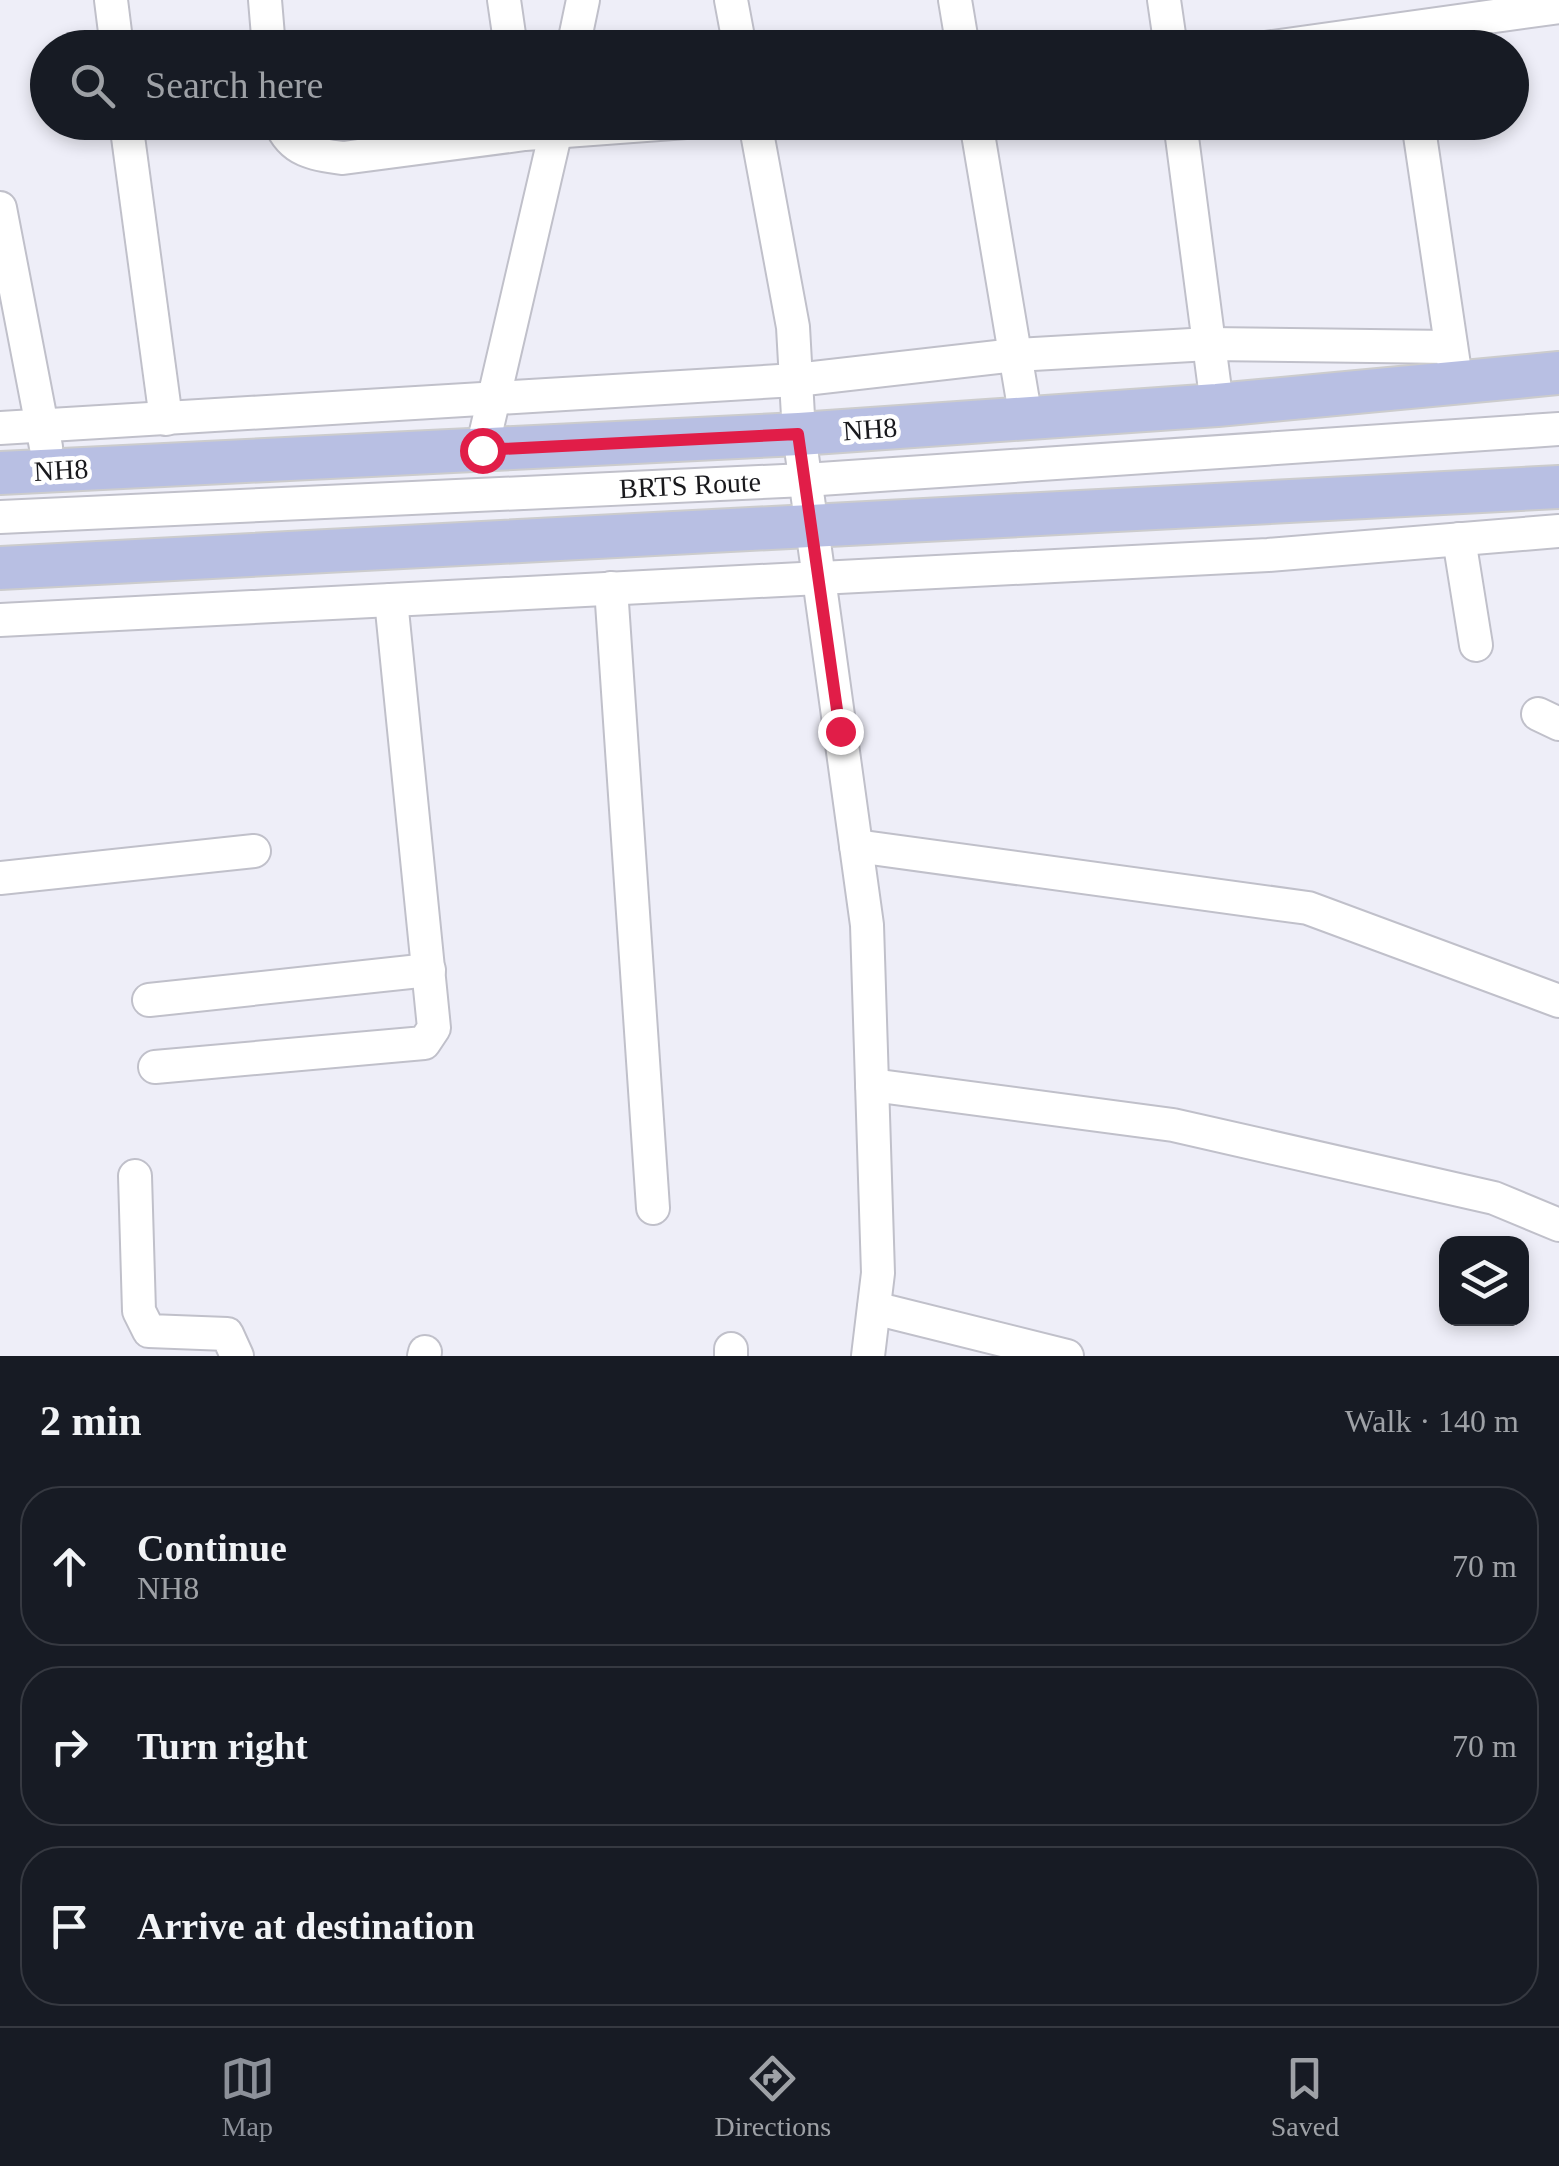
<!DOCTYPE html>
<html lang="en">
<head>
<meta charset="utf-8">
<style>
  body { margin:0; font-family:"Times New Roman",serif; background:#20242c; color:#f1f3f6 }
  .controls { position:absolute; right:30px; bottom:30px; display:grid; overflow:hidden; border-radius:20px; box-shadow:0 5px 15px #0003 }
  .controls button { width:90px; height:90px; display:grid; place-items:center; padding:0; border:0; border-bottom:2px solid #363941; background:#171b24; color:#f1f3f6; font:50px sans-serif }
  .stop { position:absolute; width:30px; height:30px; margin:-22px; border:8px solid #e11d48; border-radius:50%; background:#fff }
  .stop.end { background:#e11d48; border-color:#fff; box-shadow:0 2px 10px #0008 }
  .list { margin:0; padding:0; list-style:none }
  h2 { display:flex; justify-content:space-between; align-items:center; height:130px; margin:0; padding:0 40px; font-size:42px }
  h2 small { font-size:32px; font-weight:400; color:#9ea1a6 }
  .list li { display:grid; grid-template-columns:65px 1fr auto; gap:30px; align-items:center; box-sizing:border-box; height:160px; margin:0 20px 20px; padding:0 20px; border:2px solid #363941; border-radius:40px }
  .list b { display:block; font-size:38px; white-space:nowrap }
  .list p { margin:0; font-size:32px; white-space:nowrap; color:#9ea1a6 }
  .list em { font-size:32px; font-style:normal; color:#9ea1a6 }
  .icon { flex:none; width:55px; height:55px; fill:none; stroke:currentColor; stroke-width:2; stroke-linecap:round; stroke-linejoin:round }
  .map { position:relative; flex:none; width:1559px; height:1356px; overflow:hidden }
  .search { position:absolute; background:#171b24; box-shadow:0 5px 15px #0003; left:30px; right:30px; top:30px; height:110px; display:flex; align-items:center; gap:25px; box-sizing:border-box; padding:0 35px; border-radius:55px; color:#9ea1a6; font-size:38px }
  .sheet { height:670px; background:#171b24 }
  nav { display:flex; justify-content:space-around; align-items:center; box-sizing:border-box; height:140px; border-top:2px solid #363941; background:#171b24; font-size:28px; color:#9ea1a6 }
  nav a { display:grid; justify-items:center; gap:5px }
  nav .on { color:#8c9099 }
  .map>svg:first-child { display:block }
</style>
</head>
<body>
<div class="map">
<svg width="1559" height="1356" viewBox="0 0 1559 1356">
  <rect width="100%" height="100%" fill="#eeeef8"/>
  <g fill="none" stroke-linecap="round" stroke-linejoin="round">
    <g stroke="#c0c0ca" stroke-width="36">
      <g id="minor">
        <polyline points="111,0 117,48"/>
        <polyline points="265,0 269,48"/>
        <polyline points="504,0 511,48"/>
        <polyline points="731,0 740,48"/>
        <polyline points="955,0 963,48"/>
        <polyline points="1164,0 1171,48"/>
        <polyline points="573,48 583,0"/>
        <polyline points="1265,48 1559,7"/>
        <polyline points="126,122 166,419"/>
        <path d="M 280,122 C 291,151 315,155 343,158 L 525,134 L 686,122"/>
        <polyline points="755,122 793,327 799,434 867,925 878,1273 868,1356"/>
        <polyline points="976,122 1026,419"/>
        <polyline points="1180,122 1217,405"/>
        <polyline points="1418,122 1454,365"/>
        <polyline points="0,208 46,447"/>
        <polyline points="0,428 796,380 1015,355 1209,344 1451,347"/>
        <polyline points="482,449 558,122"/>
        <polyline points="0,517 805,480 1559,429"/>
        <polyline points="1459,539 1476,645"/>
        <polyline points="611,588 653,1208"/>
        <polyline points="0,620 1268,555 1559,531"/>
        <polyline points="1538,714 1559,724"/>
        <polyline points="856,846 1308,908 1559,1001"/>
        <polyline points="0,878 254,851"/>
        <polyline points="149,1000 429,970"/>
        <polyline points="155,1067 424,1043 434,1028 391,600"/>
        <polyline points="872,1085 1173,1125 1494,1198 1559,1225"/>
        <polyline points="135,1176 139,1311 149,1331 227,1334 237,1356"/>
        <polyline points="874,1308 1067,1356"/>
        <polyline points="424,1356 425,1352"/>
        <polyline points="731,1356 731,1349"/>
      </g>
    </g>
    <g stroke="#cccccd" stroke-width="46">
      <g id="major">
        <polyline points="0,473 799,434 1217,405 1559,373"/>
        <polyline points="0,568 1559,487"/>
      </g>
    </g>
    <use href="#minor" stroke="#fff" stroke-width="32"/>
    <use href="#major" stroke="#b8bfe3" stroke-width="42"/>
  </g>
  <g fill="none" stroke-linecap="round" stroke-linejoin="round">
    <polyline stroke="#e11d48" stroke-width="12" points="482,450 798,434 840,731"/>
  </g>
  <g text-anchor="middle" dominant-baseline="central" stroke-width="9" stroke-linejoin="round" paint-order="stroke">
    <g font-size="28" fill="#19191d" stroke="#fff">
      <text transform="translate(870 429) rotate(-4)">NH8</text>
      <text transform="translate(61 470) rotate(-3)">NH8</text>
      <text transform="translate(690 485) rotate(-3)">BRTS Route</text>
    </g>
  </g>
</svg>
<div class="controls">
<button><svg class="icon" aria-label="layers" viewBox="0 0 24 24"><path d="M12 4l9 5-9 5-9-5zM3 14l9 5 9-5"/></svg></button>
</div>
<div class="stop" style="left:482px;top:450px"></div>
<div class="stop end" style="left:840px;top:731px"></div>
<div class="search"><svg class="icon" aria-label="search" viewBox="0 0 24 24"><circle cx="10" cy="10" r="6"/><path d="M15 15l6 6"/></svg>Search here</div>
</div>
<section class="sheet">
<h2>2 min<small>Walk · 140 m</small></h2>
<ul class="list">
<li><svg class="icon" aria-label="ahead" viewBox="0 0 24 24"><path d="M12 20V5M6 11l6-6 6 6"/></svg><div><b>Continue</b><p>NH8</p></div><em>70 m</em></li>
<li><svg class="icon" aria-label="right" viewBox="0 0 24 24"><path d="M7 20v-9h11M14 6l5 5-5 5"/></svg><div><b>Turn right</b></div><em>70 m</em></li>
<li><svg class="icon" aria-label="arrive" viewBox="0 0 24 24"><path d="M6 21V4h12l-3 4 3 4H6"/></svg><div><b>Arrive at destination</b></div></li>
</ul>
</section>
<nav>
<a class="on"><svg class="icon" aria-label="map" viewBox="0 0 24 24"><path d="M3 6l6-2 6 2 6-2v14l-6 2-6-2-6 2zM9 4v14M15 6v14"/></svg>Map</a>
<a><svg class="icon" aria-label="directions" viewBox="0 0 24 24"><path d="M12 3l9 9-9 9-9-9zM9 14v-3h6M13 9l2 2-2 2"/></svg>Directions</a>
<a><svg class="icon" aria-label="saved" viewBox="0 0 24 24"><path d="M7 4h10v16l-5-4-5 4z"/></svg>Saved</a>
</nav>
</body>
</html>
